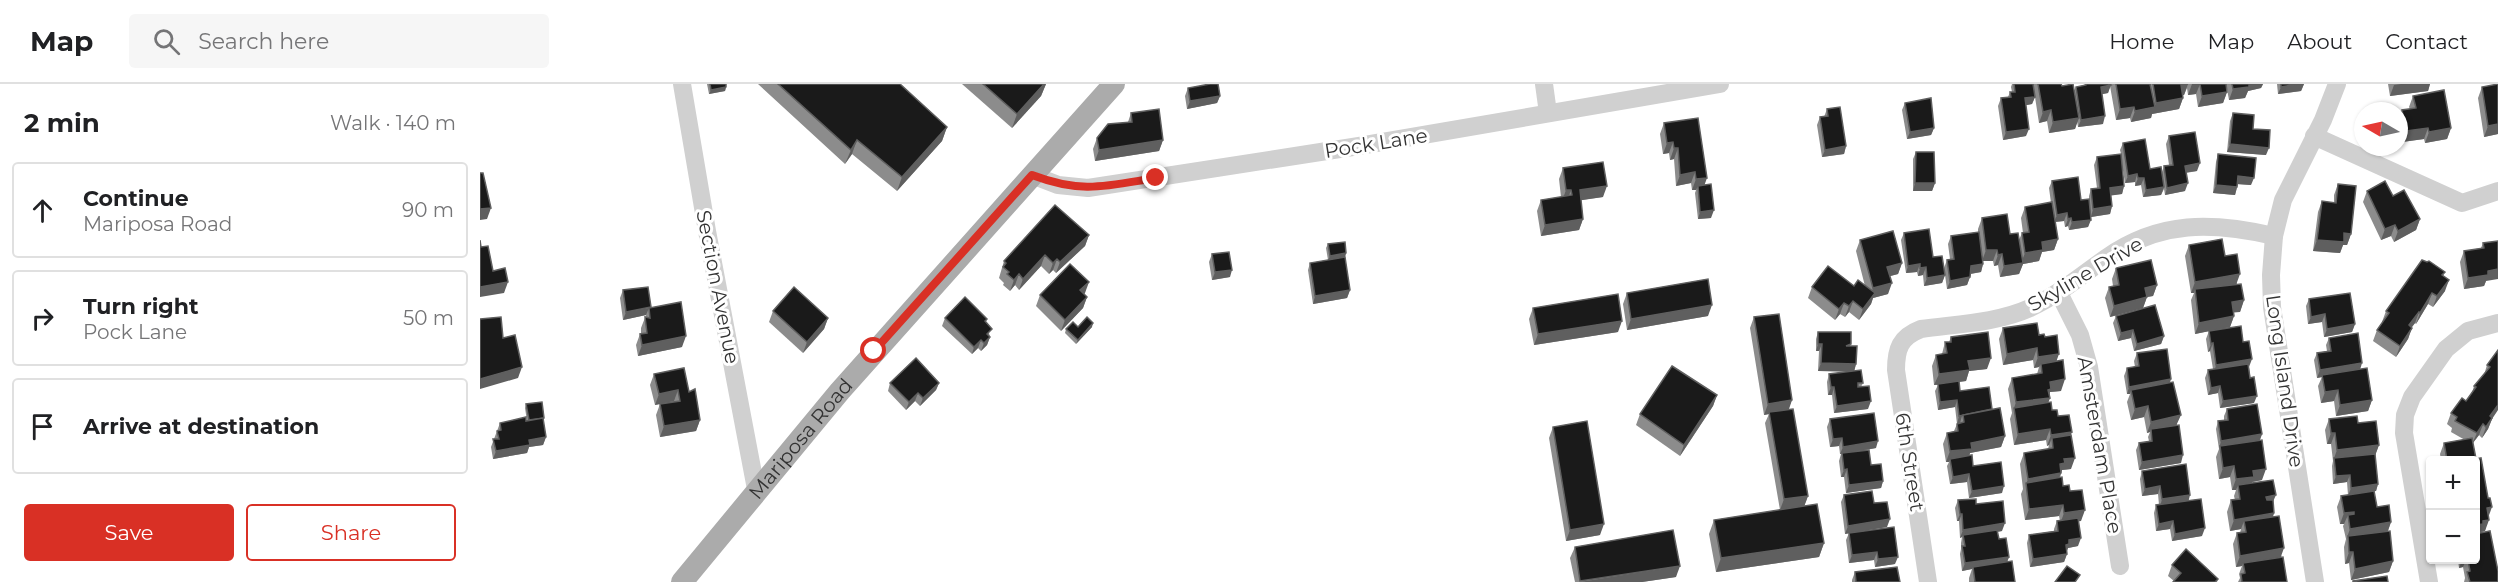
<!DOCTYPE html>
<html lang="en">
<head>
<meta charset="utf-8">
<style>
  body { margin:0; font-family:Montserrat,sans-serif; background:#f6f6f6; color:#202124 }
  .controls { position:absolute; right:18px; bottom:18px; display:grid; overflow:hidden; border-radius:6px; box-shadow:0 2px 4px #0004 }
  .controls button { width:54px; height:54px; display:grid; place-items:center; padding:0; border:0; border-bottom:2px solid #e0e0e0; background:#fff; color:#202124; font:30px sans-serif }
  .compass { position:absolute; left:1874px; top:18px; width:54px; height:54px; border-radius:50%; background:#fff; box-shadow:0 2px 4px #0004; rotate:279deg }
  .stop { position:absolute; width:18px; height:18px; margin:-14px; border:4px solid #d93025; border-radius:50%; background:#fff }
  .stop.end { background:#d93025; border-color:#fff; box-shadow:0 2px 6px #0008 }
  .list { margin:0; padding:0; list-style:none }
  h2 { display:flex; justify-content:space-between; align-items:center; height:78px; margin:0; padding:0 24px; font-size:26px }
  h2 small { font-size:20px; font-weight:400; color:#757577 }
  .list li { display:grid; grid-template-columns:39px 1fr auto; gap:18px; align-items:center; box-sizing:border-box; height:96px; margin:0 12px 12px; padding:0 12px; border:2px solid #e0e0e0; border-radius:6px }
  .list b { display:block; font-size:22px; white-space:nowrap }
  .list p { margin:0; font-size:20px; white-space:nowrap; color:#757577 }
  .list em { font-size:20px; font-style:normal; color:#757577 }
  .actions { display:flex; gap:12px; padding:18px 24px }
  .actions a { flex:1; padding:14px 0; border:2px solid #d93025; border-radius:6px; text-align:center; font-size:21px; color:#d93025 }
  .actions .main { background:#d93025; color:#fff }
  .icon { flex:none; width:33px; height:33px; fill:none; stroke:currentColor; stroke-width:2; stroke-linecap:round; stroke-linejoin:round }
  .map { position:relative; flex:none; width:2018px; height:498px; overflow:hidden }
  header { display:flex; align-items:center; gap:36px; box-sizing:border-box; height:84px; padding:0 30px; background:#fff; border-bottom:2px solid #e0e0e0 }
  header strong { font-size:28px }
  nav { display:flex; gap:33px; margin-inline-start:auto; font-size:21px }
  .search { width:420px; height:54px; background:#f6f6f6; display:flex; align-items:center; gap:15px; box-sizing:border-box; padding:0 21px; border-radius:6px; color:#757577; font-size:22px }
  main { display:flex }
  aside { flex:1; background:#fff }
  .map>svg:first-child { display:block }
</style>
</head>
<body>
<header>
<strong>Map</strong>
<div class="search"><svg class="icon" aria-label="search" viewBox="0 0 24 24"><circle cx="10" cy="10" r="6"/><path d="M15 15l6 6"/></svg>Search here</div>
<nav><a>Home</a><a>Map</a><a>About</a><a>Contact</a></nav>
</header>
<main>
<aside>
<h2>2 min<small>Walk · 140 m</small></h2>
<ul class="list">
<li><svg class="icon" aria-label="ahead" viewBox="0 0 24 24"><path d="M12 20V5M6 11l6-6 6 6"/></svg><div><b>Continue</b><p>Mariposa Road</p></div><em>90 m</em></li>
<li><svg class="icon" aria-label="right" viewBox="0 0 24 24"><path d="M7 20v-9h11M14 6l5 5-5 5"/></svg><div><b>Turn right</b><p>Pock Lane</p></div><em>50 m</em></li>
<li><svg class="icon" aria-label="arrive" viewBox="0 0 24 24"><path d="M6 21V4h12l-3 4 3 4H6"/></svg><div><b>Arrive at destination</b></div></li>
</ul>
<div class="actions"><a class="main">Save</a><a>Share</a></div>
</aside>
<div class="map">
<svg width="2018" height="498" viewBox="0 0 2018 498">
  <rect width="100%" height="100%" fill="#fff"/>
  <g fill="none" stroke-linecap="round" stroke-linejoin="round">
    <g stroke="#d0d0d0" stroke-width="18">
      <polyline points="202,0 227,147 276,405"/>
      <polyline points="1064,0 1068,29"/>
      <polyline points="1834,52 1982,119 2018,107"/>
      <polyline points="552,91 578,101 608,104 879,62 1240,0"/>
      <polyline points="1579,209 1600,251 1609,283 1640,482"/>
      <path d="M 1448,498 L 1416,286 C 1416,265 1420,253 1441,245 C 1476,240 1517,239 1550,224 C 1578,211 1601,192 1626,174 C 1680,136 1733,138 1794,152"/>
      <polyline points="1835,498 1792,223 1791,191 1794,152 1803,116 1843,36 1857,0"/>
      <polyline points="1949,498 1924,349 1925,331 1932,313 1966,265 1988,247 2018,239"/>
    </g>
    <path stroke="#ababab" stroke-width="22" id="s1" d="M 202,498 L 360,307 L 634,0"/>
  </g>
  <g fill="#8c8c8c">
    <polygon points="227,0 246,0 246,3 245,7 229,10"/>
    <polygon points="278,0 420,0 467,43 462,57 417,107 372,70 365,80"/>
    <polygon points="482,0 566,0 561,12 532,44"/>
    <polygon points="1532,0 1581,0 1582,2 1594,7 1596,3 1604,1 1605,0 1746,0 1747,8 1743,19 1718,23 1716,10 1708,11 1707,4 1704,11 1702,11 1703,14 1699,25 1672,30 1671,34 1651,38 1650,34 1636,36 1630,2 1628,9 1622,10 1623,40 1598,43 1597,37 1595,45 1569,49 1567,37 1559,39 1555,13 1552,20 1546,21 1546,52 1523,56 1518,22 1521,14 1528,13 1530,8 1532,8 1531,3"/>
    <polygon points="1746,0 1783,0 1781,4 1768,7 1765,14 1749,16"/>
    <polygon points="1797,0 1824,0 1821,7 1798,10"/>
    <polygon points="1908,0 1950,0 1948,7 1910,12"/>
    <polygon points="2002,3 2018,50 2004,53 1998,14"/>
    <polygon points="708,4 740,12 737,19 707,25 705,12"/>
    <polygon points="1933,12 1971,44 1967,55 1945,59 1944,55 1922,58 1919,43 1919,35 1922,26 1930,25 1929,23"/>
    <polygon points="1425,19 1454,44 1451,51 1427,55 1422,26"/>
    <polygon points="1347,25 1366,62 1364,70 1342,73 1337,41 1340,33 1344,33"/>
    <polygon points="651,29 683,56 679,67 615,77 613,65 617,54 648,38"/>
    <polygon points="1753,29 1773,45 1786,71 1747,68 1750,37"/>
    <polygon points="1184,39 1225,101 1231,134 1218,135 1215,109 1216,106 1212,106 1211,99 1196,102 1194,75 1190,76 1189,69 1183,70 1180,50"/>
    <polygon points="1689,52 1717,87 1706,89 1705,107 1685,111 1684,105 1681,111 1663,113 1661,101 1655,102 1655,98 1645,99 1642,80 1644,102 1642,110 1631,111 1632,122 1630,130 1611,133 1608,143 1589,146 1588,142 1585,143 1584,137 1575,138 1578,155 1574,166 1562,168 1559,177 1543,180 1539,190 1520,193 1518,181 1514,182 1513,177 1503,177 1503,180 1501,188 1491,190 1487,201 1467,205 1464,184 1467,176 1470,175 1468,160 1471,152 1498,148 1498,145 1502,134 1539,156 1542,149 1543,149 1541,134 1545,123 1571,119 1569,104 1572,97 1601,116 1609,115 1609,112 1611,105 1617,104 1614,81 1617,73 1641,70 1640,66 1643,59 1670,85 1682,88 1684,82 1689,81 1686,60"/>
    <polygon points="1436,68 1455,99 1452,107 1433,107 1433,75"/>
    <polygon points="1738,70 1771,101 1758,100 1755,111 1733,109 1736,78"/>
    <polygon points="1083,84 1123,113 1101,116 1103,135 1099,146 1061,152 1057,127 1061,116 1081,113 1079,95"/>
    <polygon points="1858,100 1871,150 1867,161 1863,161 1860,169 1833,167 1838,128 1842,117 1854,119 1854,111"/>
    <polygon points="1887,107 1913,112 1940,135 1936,146 1914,158 1911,152 1901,156 1883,118"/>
    <polygon points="1424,149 1453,173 1465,191 1462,199 1444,202 1443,191 1438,192 1437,188 1426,189 1421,156"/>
    <polygon points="609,151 605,162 576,189 573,186 569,190 561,182 539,206 535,201 530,207 523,201 524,199 519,194 524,177"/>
    <polygon points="1380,156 1422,179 1418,190 1410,192 1408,210 1393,214 1391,220 1379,236 1369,228 1365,233 1360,230 1355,236 1328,214 1332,203 1385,202 1376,167"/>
    <polygon points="2003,159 2006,197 2004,202 1984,205 1980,178 1984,167 2001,164"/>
    <polygon points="848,160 866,169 865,173 848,176 846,164"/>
    <polygon points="1709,161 1745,172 1764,216 1760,228 1753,228 1754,232 1750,243 1763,258 1769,283 1774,319 1740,324 1738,309 1728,311 1725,294 1728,286 1733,285 1730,267 1728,268 1726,255 1729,247 1715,250 1711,216 1714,209 1711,209 1705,172"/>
    <polygon points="732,170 750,193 732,196 729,178"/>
    <polygon points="830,179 870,206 867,214 833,220 828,186"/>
    <polygon points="1636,184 1677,201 1673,212 1667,213 1663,224 1630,233 1625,214 1629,203 1633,202 1632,195"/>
    <polygon points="1965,188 1963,192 1965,207 1953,223 1948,220 1936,240 1935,239 1932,243 1928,255 1916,273 1893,257 1897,246 1903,238 1902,238 1906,227"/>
    <polygon points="143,206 171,224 202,263 158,272 156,261 160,250 161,250 161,244 166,231 143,236 140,214"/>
    <polygon points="605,209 604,210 607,213 603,224 581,247 556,222 560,211"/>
    <polygon points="1147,209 1228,232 1147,246 1143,220"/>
    <polygon points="1829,215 1875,240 1872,248 1844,253 1842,238 1828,240 1826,222"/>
    <polygon points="1053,224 1138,248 1054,261 1049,235"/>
    <polygon points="293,227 348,234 344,245 323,269 289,238"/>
    <polygon points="1636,232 1684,252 1681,260 1654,267 1651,254 1638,257 1633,239"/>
    <polygon points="1274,233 1312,316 1308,325 1328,412 1324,422 1344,459 1339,473 1236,488 1229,450 1234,436 1300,426 1285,339 1289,330 1284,331 1270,244"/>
    <polygon points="465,234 507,235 506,238 510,253 507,261 501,267 498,264 492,270 462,242"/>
    <polygon points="598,243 612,243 596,260 585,249 586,245"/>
    <polygon points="1523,244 1559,251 1565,253 1577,277 1581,307 1570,308 1570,314 1568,318 1572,326 1578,332 1591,351 1591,385 1582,386 1580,394 1583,402 1590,407 1601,437 1598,437 1598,462 1588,464 1587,467 1587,470 1584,478 1550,483 1547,459 1549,451 1574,447 1574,445 1577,437 1580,437 1579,432 1545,436 1541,410 1543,405 1540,380 1544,369 1568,365 1569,361 1567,362 1566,356 1534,361 1530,335 1532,329 1528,305 1532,294 1557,290 1559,283 1554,284 1553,276 1523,281 1519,255"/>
    <polygon points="1338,248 1370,262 1376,280 1374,287 1383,299 1381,303 1388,325 1354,329 1352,311 1348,311 1347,298 1349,290 1369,287 1338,287 1339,267 1336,267 1336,255"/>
    <polygon points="1471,253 1507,285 1489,287 1486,297 1479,298 1480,307 1512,325 1525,352 1521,363 1490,369 1489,372 1493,382 1522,409 1489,414 1487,398 1470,400 1467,382 1469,378 1466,378 1463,360 1467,349 1474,347 1477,340 1475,323 1458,326 1455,307 1458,301 1454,301 1452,282 1456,271 1462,270 1465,258 1469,258"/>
    <polygon points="1849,254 1880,286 1892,316 1888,327 1856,332 1854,317 1841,319 1838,302 1842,293 1837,294 1834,276 1837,269 1847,267 1846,261"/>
    <polygon points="2018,266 2012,335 2008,345 2002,354 1999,351 1993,359 2008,432 2005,447 2000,449 2018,498 1984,498 1985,494 1983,483 1979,484 1978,476 1995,476 1995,376 1961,376 1960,370 1964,359 1985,356 1971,348 1972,344 1967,340 1971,329 1986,317 1992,309 1994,302 2004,291 2007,281"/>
    <polygon points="1657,269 1690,298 1697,341 1701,379 1659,386 1656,366 1659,359 1669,357 1668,353 1670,348 1667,349 1664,333 1651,336 1647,318 1650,310 1647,310 1644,292 1647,284 1655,283 1654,277"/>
    <polygon points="174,290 209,308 220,336 216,347 180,353 176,331 180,320 175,321 170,301"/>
    <polygon points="410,299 459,299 456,306 440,322 435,317 426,326 408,307"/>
    <polygon points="1237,311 1233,322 1200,372 1156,341 1160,330"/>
    <polygon points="46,320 64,334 63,337 66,353 63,361 49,363 47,369 13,375 11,363 20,339 47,337 45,324"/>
    <polygon points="1747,325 1782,350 1780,356 1782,396 1772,398 1772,399 1793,418 1794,429 1793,433 1807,498 1758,498 1760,494 1759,490 1762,482 1756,483 1753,460 1757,449 1760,449 1761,445 1750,447 1747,428 1751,416 1755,416 1754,412 1756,406 1752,406 1750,393 1739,395 1736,373 1739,365 1736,345 1738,337 1744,336 1744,332"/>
    <polygon points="1350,335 1396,364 1381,367 1391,381 1403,397 1401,404 1366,409 1364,393 1361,393 1359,377 1361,370 1360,370 1359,362 1350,363 1347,343"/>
    <polygon points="1849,335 1878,339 1899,361 1895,371 1898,400 1896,407 1894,407 1897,423 1911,438 1908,447 1913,477 1909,488 1871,496 1869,479 1865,480 1864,463 1866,455 1863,442 1864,440 1860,440 1857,423 1861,412 1868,411 1867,398 1853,400 1852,382 1853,377 1851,360 1847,360 1845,346"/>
    <polygon points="1073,343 1120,451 1086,457 1069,354"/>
    <polygon points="1662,387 1709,416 1722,452 1692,457 1690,445 1676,447 1674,429 1676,421 1679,421 1678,410 1662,412 1660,395"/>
    <polygon points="1364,411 1394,419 1407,443 1381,447 1415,480 1395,483 1394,476 1369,479 1366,456 1369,449 1365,450 1361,418"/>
    <polygon points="1478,416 1496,420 1522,447 1517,448 1519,455 1529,473 1527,478 1535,498 1489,498 1489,494 1492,485 1482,487 1480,470 1481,465 1481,459 1482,453 1480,454 1479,437 1477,437 1475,424"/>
    <polygon points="1095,463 1196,493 1162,498 1095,498 1090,474"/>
    <polygon points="1692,481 1738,495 1737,498 1693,498 1694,497 1688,492"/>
    <polygon points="1375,488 1420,498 1372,498 1372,496"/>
  </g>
  <g fill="#5f5f5f">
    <polygon points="564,0 566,0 561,12 532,44 537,30"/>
    <polygon points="1708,0 1704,11 1697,12 1701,1"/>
    <polygon points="1712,0 1720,0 1716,10 1708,11"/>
    <polygon points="1767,0 1783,0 1781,4 1768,7 1765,14 1749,16 1753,5"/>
    <polygon points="1818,0 1824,0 1821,7 1798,10 1801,3"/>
    <polygon points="1921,0 1950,0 1948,7 1910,12 1914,1"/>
    <polygon points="1631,1 1628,9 1618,11 1621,3"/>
    <polygon points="246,3 245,7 229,10 231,6"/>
    <polygon points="1747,8 1743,19 1718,23 1722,12"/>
    <polygon points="740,12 737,19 707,25 710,17"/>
    <polygon points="1555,13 1552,20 1542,22 1545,14"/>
    <polygon points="1703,14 1699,25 1672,30 1671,34 1651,38 1655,27 1674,23 1676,19"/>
    <polygon points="1654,23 1650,34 1636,36 1640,25"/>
    <polygon points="1571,26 1567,37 1559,39 1563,28"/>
    <polygon points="1625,32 1623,40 1598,43 1601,36"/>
    <polygon points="1599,34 1595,45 1569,49 1573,38"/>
    <polygon points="2018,40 2018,50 2004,53 2008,42"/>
    <polygon points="467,43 462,57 417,107 422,93"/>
    <polygon points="1454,44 1451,51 1427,55 1430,48"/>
    <polygon points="1948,44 1944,55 1922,58 1926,47"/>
    <polygon points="1971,44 1967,55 1945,59 1949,48"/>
    <polygon points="1549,45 1546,52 1523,56 1526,48"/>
    <polygon points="377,56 372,70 365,80 371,66"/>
    <polygon points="683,56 679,67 615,77 619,66"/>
    <polygon points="1193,58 1189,69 1183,70 1187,59"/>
    <polygon points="1750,60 1789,64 1786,71 1747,68"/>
    <polygon points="1366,62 1364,70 1342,73 1345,66"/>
    <polygon points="1194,64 1198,64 1194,75 1190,76"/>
    <polygon points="1720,79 1717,87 1702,89 1705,82"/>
    <polygon points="1215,88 1211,99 1196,102 1200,91"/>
    <polygon points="1657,90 1655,98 1645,99 1648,92"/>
    <polygon points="1758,92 1774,94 1771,101 1756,100"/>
    <polygon points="1227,94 1223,105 1218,102 1216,106 1212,106 1216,95"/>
    <polygon points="1658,94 1664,94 1661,101 1655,102"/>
    <polygon points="1435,99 1455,99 1452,107 1433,107"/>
    <polygon points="1708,99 1705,107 1685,111 1687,104"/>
    <polygon points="1736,101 1757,103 1755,111 1733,109"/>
    <polygon points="1127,102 1123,113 1096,117 1100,106"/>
    <polygon points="1644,102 1642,110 1628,112 1630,104"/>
    <polygon points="1684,103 1681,111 1663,113 1666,106"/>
    <polygon points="1086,106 1091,106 1087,117 1082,117"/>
    <polygon points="1632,122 1630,130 1611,133 1613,125"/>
    <polygon points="11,124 7,135 0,136 0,125"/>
    <polygon points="1234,126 1231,134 1218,135 1220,128"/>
    <polygon points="1587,129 1584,137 1574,138 1577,131"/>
    <polygon points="1591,134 1588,142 1585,143 1588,135"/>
    <polygon points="1103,135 1099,146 1061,152 1065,141"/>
    <polygon points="1940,135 1936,146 1914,158 1918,147"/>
    <polygon points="1611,136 1608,143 1589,146 1592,138"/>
    <polygon points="1915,141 1911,152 1901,156 1905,145"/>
    <polygon points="1864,149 1871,150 1867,161 1863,161 1860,169 1833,167 1837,156"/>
    <polygon points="609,151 605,162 576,189 580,178"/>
    <polygon points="1578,155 1574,166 1562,168 1559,177 1543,180 1539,190 1520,193 1524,182 1541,179 1545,169 1562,158"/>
    <polygon points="1506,166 1517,166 1513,177 1502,177"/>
    <polygon points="866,169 865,173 848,176 850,172"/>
    <polygon points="1522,170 1518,181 1514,182 1518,171"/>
    <polygon points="565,171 561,182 539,206 543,195"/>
    <polygon points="577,175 573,186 569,190 573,179"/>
    <polygon points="1422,179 1418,190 1403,194 1407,183"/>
    <polygon points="1440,180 1437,188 1426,189 1428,182"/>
    <polygon points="1503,180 1501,188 1489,190 1491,182"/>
    <polygon points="1446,183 1443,191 1438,192 1440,184"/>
    <polygon points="2018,185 2018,195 2006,197 2004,202 1984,205 1988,194 2008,187"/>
    <polygon points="752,186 750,193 732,196 735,188"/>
    <polygon points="539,190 535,201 530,207 534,196"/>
    <polygon points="1760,190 1756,201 1715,205 1714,209 1711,209 1715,198"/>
    <polygon points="1465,191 1462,199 1444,202 1447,194"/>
    <polygon points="1490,193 1487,201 1467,205 1470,197"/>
    <polygon points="1969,196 1965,207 1953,223 1957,212"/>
    <polygon points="28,198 24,209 0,213 0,203"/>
    <polygon points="609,198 605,209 596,218 600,206"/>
    <polygon points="1412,199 1408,210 1393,214 1391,220 1379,236 1383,225 1389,215 1393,204"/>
    <polygon points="1677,201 1673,212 1667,213 1663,224 1630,233 1634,222 1665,204"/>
    <polygon points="870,206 867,214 833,220 835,212"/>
    <polygon points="1952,209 1948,220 1936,240 1940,229"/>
    <polygon points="607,213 603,224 581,247 585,236"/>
    <polygon points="1764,216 1760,228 1748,229 1752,218"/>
    <polygon points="1373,217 1369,228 1365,233 1369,222"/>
    <polygon points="1364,219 1360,230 1355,236 1359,225"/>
    <polygon points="1232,221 1228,232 1147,246 1151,235"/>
    <polygon points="169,224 166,231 143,236 146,228"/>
    <polygon points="1939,228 1935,239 1925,252 1929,241"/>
    <polygon points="1845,230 1842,238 1828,240 1831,233"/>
    <polygon points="1754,232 1750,243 1715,250 1719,239"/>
    <polygon points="348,234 344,245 323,269 327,258"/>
    <polygon points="1142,237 1138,248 1054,261 1058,250"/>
    <polygon points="613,239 612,243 596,260 598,256"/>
    <polygon points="1875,240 1872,248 1844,253 1847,245"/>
    <polygon points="1932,244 1928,255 1916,273 1920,262"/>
    <polygon points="1653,246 1651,254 1638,257 1641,249"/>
    <polygon points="206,252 202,263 158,272 162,261"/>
    <polygon points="1684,252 1681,260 1654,267 1657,260"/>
    <polygon points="510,253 507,261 501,267 504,259"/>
    <polygon points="501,256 498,264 492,270 494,263"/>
    <polygon points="1733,259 1730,267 1728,268 1731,260"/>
    <polygon points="1338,260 1342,260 1339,267 1336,267"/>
    <polygon points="1557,264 1553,276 1523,281 1527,270"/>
    <polygon points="1579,270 1575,281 1561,280 1559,283 1554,284 1558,273"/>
    <polygon points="1511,274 1507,285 1489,287 1486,297 1454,301 1459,290 1488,277"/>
    <polygon points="1772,275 1769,283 1734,289 1736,281"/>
    <polygon points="1341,279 1376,280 1374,288 1338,287"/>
    <polygon points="1882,279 1880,286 1842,291 1842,293 1837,294 1840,286"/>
    <polygon points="42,283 38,294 0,305 0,295"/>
    <polygon points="1585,295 1581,307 1570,308 1568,314 1570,314 1566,325 1534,324 1536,318 1570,298"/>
    <polygon points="1691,295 1689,302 1651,306 1650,310 1647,310 1649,303"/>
    <polygon points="459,299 456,306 440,322 443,314"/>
    <polygon points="1740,302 1738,309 1728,311 1731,304"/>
    <polygon points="1351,303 1354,303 1352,311 1348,311"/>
    <polygon points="198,306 194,317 175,321 179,310"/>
    <polygon points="1858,306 1854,317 1841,319 1845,308"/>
    <polygon points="438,309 435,317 426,326 429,318"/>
    <polygon points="1237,311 1233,322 1200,372 1204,361"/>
    <polygon points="1777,312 1774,319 1740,324 1743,317"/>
    <polygon points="1312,316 1308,328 1289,328 1289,330 1284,331 1288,320"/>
    <polygon points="1477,316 1475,323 1458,326 1460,318"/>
    <polygon points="1892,316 1888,327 1856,332 1860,321"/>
    <polygon points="1391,317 1388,325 1354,329 1357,322"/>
    <polygon points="2018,321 2018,326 2012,335 2008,345 2002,354 2010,332"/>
    <polygon points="1668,322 1664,333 1651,336 1655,325"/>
    <polygon points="1701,331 1696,342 1671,345 1670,348 1667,349 1671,338"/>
    <polygon points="1479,332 1482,332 1480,339 1477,340"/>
    <polygon points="220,336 216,347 180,353 184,342"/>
    <polygon points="2003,340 1999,351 1992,360 1997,349"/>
    <polygon points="1570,345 1566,356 1534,361 1538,350"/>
    <polygon points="1592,348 1588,359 1572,354 1569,361 1567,362 1571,351"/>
    <polygon points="1851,349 1855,349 1851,360 1847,360"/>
    <polygon points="1782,350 1779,358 1740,362 1739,365 1741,357"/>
    <polygon points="1525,352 1521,363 1490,369 1488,376 1470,375 1469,378 1466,378 1470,367 1491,359"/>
    <polygon points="66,353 63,361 49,363 47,369 13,375 16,367 49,356"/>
    <polygon points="1362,354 1359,362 1350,363 1353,355"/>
    <polygon points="1398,357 1396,364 1360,370 1363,363"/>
    <polygon points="1899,361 1895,372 1854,374 1853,377 1857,366"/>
    <polygon points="1703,371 1701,379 1659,386 1662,378"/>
    <polygon points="1595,374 1591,385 1582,386 1577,400 1546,400 1548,395 1580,380 1584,375"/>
    <polygon points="1754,382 1750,393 1739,395 1743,384"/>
    <polygon points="1367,385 1364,393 1361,393 1364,386"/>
    <polygon points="1786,385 1782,396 1772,398 1770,404 1758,401 1756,406 1752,406 1756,395 1773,387"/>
    <polygon points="1489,390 1487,398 1470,400 1473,393"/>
    <polygon points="1870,391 1867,398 1853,400 1856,392"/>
    <polygon points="1403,397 1401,404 1366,409 1369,401"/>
    <polygon points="1898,400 1896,407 1868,412 1871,404"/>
    <polygon points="1524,402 1522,409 1489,414 1492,407"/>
    <polygon points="1680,402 1678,410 1662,412 1665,405"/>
    <polygon points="1710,411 1708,419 1680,423 1682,415"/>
    <polygon points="1796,411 1791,422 1782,424 1786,413"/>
    <polygon points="1328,412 1324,423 1300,426 1304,415"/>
    <polygon points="1583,421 1579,432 1545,436 1549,425"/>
    <polygon points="2012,423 2008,434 2007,424"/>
    <polygon points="1605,426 1601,437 1580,440 1584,429"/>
    <polygon points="1874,428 1870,439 1868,431 1864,440 1860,440 1864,429"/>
    <polygon points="1794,429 1790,440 1764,437 1761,445 1750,447 1754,436"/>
    <polygon points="1480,430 1482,430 1479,437 1477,437"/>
    <polygon points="1410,435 1407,443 1365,450 1368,442"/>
    <polygon points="2009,436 2005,447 2000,448 1999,451 1995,451 1995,441 2003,437"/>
    <polygon points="1693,437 1690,445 1676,447 1679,440"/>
    <polygon points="1911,438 1907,449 1868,452 1866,456 1870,445"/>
    <polygon points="1525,439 1522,447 1484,453 1483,451 1482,453 1480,454 1483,446"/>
    <polygon points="1124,440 1120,451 1086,457 1090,446"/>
    <polygon points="1725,444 1722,452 1692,457 1695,450"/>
    <polygon points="1601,454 1598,462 1588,464 1586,468 1586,461 1589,456"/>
    <polygon points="1344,459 1339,473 1236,488 1241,474"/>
    <polygon points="1804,464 1800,475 1763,479 1762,482 1756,483 1760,472"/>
    <polygon points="1397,468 1394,476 1369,479 1372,471"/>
    <polygon points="1869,468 1873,468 1869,479 1865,480"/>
    <polygon points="1587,470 1584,478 1550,483 1553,475"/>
    <polygon points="1418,473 1415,480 1395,483 1398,475"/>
    <polygon points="1529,473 1526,481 1493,483 1492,485 1482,487 1485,479"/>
    <polygon points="1982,476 1986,476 1983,483 1979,484"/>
    <polygon points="1913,477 1909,488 1871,496 1875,485"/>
    <polygon points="1200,482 1196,493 1162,498 1100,498"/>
  </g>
  <g fill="#1a1a1a" stroke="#5f5f5f" stroke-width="1.5">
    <polygon points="230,0 246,0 246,3 231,6"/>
    <polygon points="298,0 420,0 467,43 422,93 377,56 371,66"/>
    <polygon points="503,0 564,0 537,30"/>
    <polygon points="730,0 738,0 740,12 710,17 708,4"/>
    <polygon points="1534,0 1553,0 1555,13 1545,14 1549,45 1526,48 1521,14 1531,13 1530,8 1535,8"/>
    <polygon points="1558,0 1581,0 1582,2 1593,0 1599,34 1573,38 1571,26 1563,28"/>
    <polygon points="1606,0 1630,0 1631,1 1621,3 1625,32 1601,36 1596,3 1606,1"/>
    <polygon points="1636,0 1670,0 1675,23 1655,27 1654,23 1640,25"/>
    <polygon points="1673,0 1708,0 1701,1 1703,14 1676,19"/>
    <polygon points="1720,0 1746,0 1747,8 1722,12"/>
    <polygon points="1752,0 1769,0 1769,3 1753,5"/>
    <polygon points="1801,0 1818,0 1801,3"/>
    <polygon points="2018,0 2018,40 2008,42 2002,3"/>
    <polygon points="1964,6 1971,44 1949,48 1948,44 1926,47 1922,26 1936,24 1933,12"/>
    <polygon points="1451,14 1454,44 1430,48 1425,19"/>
    <polygon points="1360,23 1366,62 1345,66 1340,33 1348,32 1347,25"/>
    <polygon points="679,25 683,56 619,66 617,54 628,40 652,38 651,29"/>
    <polygon points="1753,29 1774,31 1773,45 1790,46 1789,64 1750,60"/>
    <polygon points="1218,34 1227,94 1216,95 1215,88 1200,91 1198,64 1194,64 1193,58 1187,59 1184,39"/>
    <polygon points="1715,48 1720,79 1705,82 1708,99 1687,104 1684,82 1693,81 1689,52"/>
    <polygon points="1665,55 1670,85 1681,83 1684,103 1666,106 1664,94 1658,94 1657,90 1648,92 1643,59"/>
    <polygon points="1436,68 1454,68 1455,99 1435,99"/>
    <polygon points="1641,70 1644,102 1630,104 1632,122 1613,125 1611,105 1620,104 1617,73"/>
    <polygon points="1738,70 1776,74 1774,94 1758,92 1757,103 1736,101"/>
    <polygon points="1123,78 1127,102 1100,106 1103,135 1065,141 1061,116 1092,111 1091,106 1086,106 1083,84"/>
    <polygon points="0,89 3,89 11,124 0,125"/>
    <polygon points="1598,93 1601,116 1609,115 1611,136 1592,138 1591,134 1588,135 1587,129 1577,131 1572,97"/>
    <polygon points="1905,97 1913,112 1924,106 1940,135 1918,147 1915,141 1905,145 1887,107"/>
    <polygon points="1231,100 1234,126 1220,128 1218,102"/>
    <polygon points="1858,100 1876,102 1871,150 1864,149 1864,158 1837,156 1842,117 1856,119"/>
    <polygon points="1572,118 1578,155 1562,158 1563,166 1545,169 1542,149 1549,148 1545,123"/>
    <polygon points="575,121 609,151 580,178 577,175 573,179 565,171 543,195 539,190 534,196 527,190 529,188 523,183 526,179 524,177"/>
    <polygon points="1527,130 1530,150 1538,149 1543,179 1524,182 1522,170 1518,171 1517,166 1506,166 1502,134"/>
    <polygon points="1449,145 1453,173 1462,172 1465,191 1447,194 1446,183 1440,184 1440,180 1428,182 1424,149"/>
    <polygon points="1413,147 1422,179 1407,183 1412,199 1393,204 1380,156"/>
    <polygon points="1499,148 1503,180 1491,182 1490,193 1470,197 1467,176 1474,175 1471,152"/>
    <polygon points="1742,155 1745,172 1757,170 1760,190 1715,198 1709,161"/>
    <polygon points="0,156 1,163 8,162 13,187 25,184 28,198 0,203"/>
    <polygon points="2018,157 2018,185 2008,187 2008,191 1988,194 1984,167 2004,164 2003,159"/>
    <polygon points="865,158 866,169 850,172 848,160"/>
    <polygon points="749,168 752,186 735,188 732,170"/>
    <polygon points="865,173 870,206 835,212 830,179"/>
    <polygon points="1671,176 1677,201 1665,204 1667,213 1634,222 1629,203 1639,201 1636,184"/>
    <polygon points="1942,176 1947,178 1949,177 1965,188 1962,191 1969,196 1957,212 1952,209 1940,229 1939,228 1929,241 1932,244 1920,262 1897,246 1909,229 1906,227"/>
    <polygon points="590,180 609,198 600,206 607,213 585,236 560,211"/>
    <polygon points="1348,182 1374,202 1378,196 1395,209 1383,225 1373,217 1369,222 1364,219 1359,225 1332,203"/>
    <polygon points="1228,195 1232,221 1151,235 1147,209"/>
    <polygon points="1761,200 1764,216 1752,218 1754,232 1719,239 1715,205"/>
    <polygon points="168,203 171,223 146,228 143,206"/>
    <polygon points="314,203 348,234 327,258 293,227"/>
    <polygon points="1870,209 1875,240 1847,245 1845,230 1831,233 1829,215"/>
    <polygon points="1138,210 1142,237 1058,250 1053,224"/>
    <polygon points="485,213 507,235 505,237 512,245 507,250 510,253 504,259 501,256 494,263 465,234"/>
    <polygon points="201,218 206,252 162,261 160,250 167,249 165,233 170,234 169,224"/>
    <polygon points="1675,221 1684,252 1657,260 1653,246 1641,249 1636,232"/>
    <polygon points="1299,230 1312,316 1288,320 1274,233"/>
    <polygon points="21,233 23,254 35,251 42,283 0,295 0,235"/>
    <polygon points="607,233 613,239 598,256 586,245 593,238 598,243"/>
    <polygon points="1557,239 1559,251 1564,250 1565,253 1577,251 1579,270 1558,273 1557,264 1527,270 1523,244"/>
    <polygon points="1761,242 1763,258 1769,257 1772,275 1736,281 1733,259 1731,260 1729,247"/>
    <polygon points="1338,248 1371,248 1371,260 1366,262 1377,262 1376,280 1341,279 1342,260 1338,260"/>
    <polygon points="1508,248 1511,274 1488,277 1490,286 1459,290 1456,271 1467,269 1465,258 1471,258 1471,253"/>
    <polygon points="1878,249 1882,279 1840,286 1837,269 1851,267 1849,254"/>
    <polygon points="1687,265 1691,295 1649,303 1647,284 1659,282 1657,269"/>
    <polygon points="2018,266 2018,321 2010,332 2012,334 2006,343 2003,340 1997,349 1975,337 1977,333 1971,329 1982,314 1986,317 1996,303 1994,302 2010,283 2007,281"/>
    <polygon points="436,274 459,299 443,314 438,309 429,318 410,299"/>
    <polygon points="1583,276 1585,295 1570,298 1571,305 1568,306 1570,314 1536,318 1532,294 1562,289 1561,280"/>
    <polygon points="1768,280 1770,294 1774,293 1777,312 1743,317 1740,302 1731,304 1728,286"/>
    <polygon points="1192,282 1237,311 1204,361 1160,330"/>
    <polygon points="204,284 209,308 215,305 220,336 184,342 180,320 200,317 198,306 179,310 174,290"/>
    <polygon points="1887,284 1892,316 1860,321 1858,306 1845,308 1842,291"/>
    <polygon points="1381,286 1383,299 1378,299 1378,303 1389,302 1391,317 1357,322 1354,303 1351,303 1349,290"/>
    <polygon points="1479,297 1480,307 1509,303 1512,325 1479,332 1477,316 1460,318 1458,300"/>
    <polygon points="1693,298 1701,331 1671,338 1668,322 1655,325 1651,306"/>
    <polygon points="62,318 64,334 63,335 63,334 49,336 46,320"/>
    <polygon points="1571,318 1572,326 1577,326 1578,332 1589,331 1592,348 1571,351 1570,345 1538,350 1534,324"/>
    <polygon points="1777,320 1782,350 1741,357 1738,337 1748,336 1747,325"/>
    <polygon points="1520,324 1525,352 1491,359 1492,365 1470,367 1467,349 1478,347 1477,340 1484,338 1483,331"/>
    <polygon points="1313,325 1328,412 1304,415 1289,328"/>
    <polygon points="1394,329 1398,357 1363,363 1362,354 1353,355 1350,335"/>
    <polygon points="1877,332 1878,339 1896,337 1899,361 1857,366 1855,349 1851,349 1849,335"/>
    <polygon points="46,333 46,337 63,334 66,353 49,356 50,361 16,367 13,355 19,355 17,347 21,346 20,339"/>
    <polygon points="1107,337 1124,440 1090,446 1073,343"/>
    <polygon points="1699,341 1703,371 1662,378 1659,359 1672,357 1671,345"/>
    <polygon points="1591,351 1595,374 1584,375 1585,379 1580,380 1581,389 1548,395 1544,369 1573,364 1572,354"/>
    <polygon points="1992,354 1996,375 2001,374 2008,414 2010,414 2012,423 2007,424 2009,436 2003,437 2003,440 1995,441 1995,376 1967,376 1964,359"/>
    <polygon points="1782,356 1786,385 1773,387 1774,393 1756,395 1754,382 1743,384 1740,362"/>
    <polygon points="1389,366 1391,381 1401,380 1403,397 1369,401 1367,385 1364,386 1362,369"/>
    <polygon points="1895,370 1898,400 1871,404 1870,391 1856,392 1854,374"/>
    <polygon points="1492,371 1493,382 1521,378 1524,402 1492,407 1489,390 1473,393 1470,375"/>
    <polygon points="1706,380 1710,411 1682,415 1680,402 1665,405 1662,387"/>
    <polygon points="1582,393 1583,402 1589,401 1590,407 1602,406 1605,426 1584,429 1583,421 1549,425 1546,399"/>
    <polygon points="1793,396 1796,411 1786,413 1787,416 1793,416 1794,429 1754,436 1751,416 1760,415 1758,401"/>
    <polygon points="1392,407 1394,419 1407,418 1410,435 1368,442 1364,411"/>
    <polygon points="1894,407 1897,423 1909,421 1911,438 1870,445 1868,431 1874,430 1874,428 1864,429 1861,412"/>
    <polygon points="1496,415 1496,420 1523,417 1525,439 1483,446 1482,430 1480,430 1478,416"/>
    <polygon points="1721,415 1725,444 1695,450 1693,437 1679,440 1676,421"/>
    <polygon points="1337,420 1344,459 1241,474 1234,436"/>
    <polygon points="1799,432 1804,464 1760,472 1757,449 1766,448 1764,437"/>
    <polygon points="1598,434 1601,454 1589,456 1589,460 1586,461 1587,470 1553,475 1549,451 1578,447 1577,437"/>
    <polygon points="1414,443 1418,473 1398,475 1397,468 1372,471 1369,449"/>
    <polygon points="1193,446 1200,482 1100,497 1095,463"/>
    <polygon points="1517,446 1519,455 1526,454 1529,473 1485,479 1482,462 1485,462 1483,451"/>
    <polygon points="1910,447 1913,477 1875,485 1873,468 1869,468 1868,452"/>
    <polygon points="2010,447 2018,487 2018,498 1990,498 1987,488 1990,487 1988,476 1995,476 1995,450"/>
    <polygon points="1706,465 1738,495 1735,498 1693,498 1701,489 1692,481"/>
    <polygon points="1803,473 1807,498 1762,498 1761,490 1765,489 1763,479"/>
    <polygon points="1532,477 1535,498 1495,498 1493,483"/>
    <polygon points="1587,482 1600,491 1595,498 1575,498"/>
    <polygon points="1417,483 1420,498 1376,498 1375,488"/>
    <polygon points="1907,492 1908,498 1873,498 1873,497"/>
  </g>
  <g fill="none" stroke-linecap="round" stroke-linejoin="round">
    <path stroke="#d93025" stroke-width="8" d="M 394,267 L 552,91 C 602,110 626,102 676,94"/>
  </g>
  <g text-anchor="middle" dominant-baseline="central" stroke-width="6" stroke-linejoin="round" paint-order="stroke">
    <g font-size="20" fill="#333" stroke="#fff">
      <text transform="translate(896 59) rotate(-9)">Pock Lane</text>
      <text transform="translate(1605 190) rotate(-30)">Skyline Drive</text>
      <text transform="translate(238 203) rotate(79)">Section Avenue</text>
      <text transform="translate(1805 297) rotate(82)">Long Island Drive</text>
      <text stroke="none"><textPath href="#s1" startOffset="186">Mariposa Road</textPath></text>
      <text transform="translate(1620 361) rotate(80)">Amsterdam Place</text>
      <text transform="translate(1430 378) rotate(81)">6th Street</text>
    </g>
  </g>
</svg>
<div class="controls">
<button>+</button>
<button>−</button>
</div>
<svg class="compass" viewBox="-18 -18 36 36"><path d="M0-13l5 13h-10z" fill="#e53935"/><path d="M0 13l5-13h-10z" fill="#757577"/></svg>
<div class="stop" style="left:394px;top:267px"></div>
<div class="stop end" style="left:676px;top:94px"></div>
</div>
</main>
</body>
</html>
